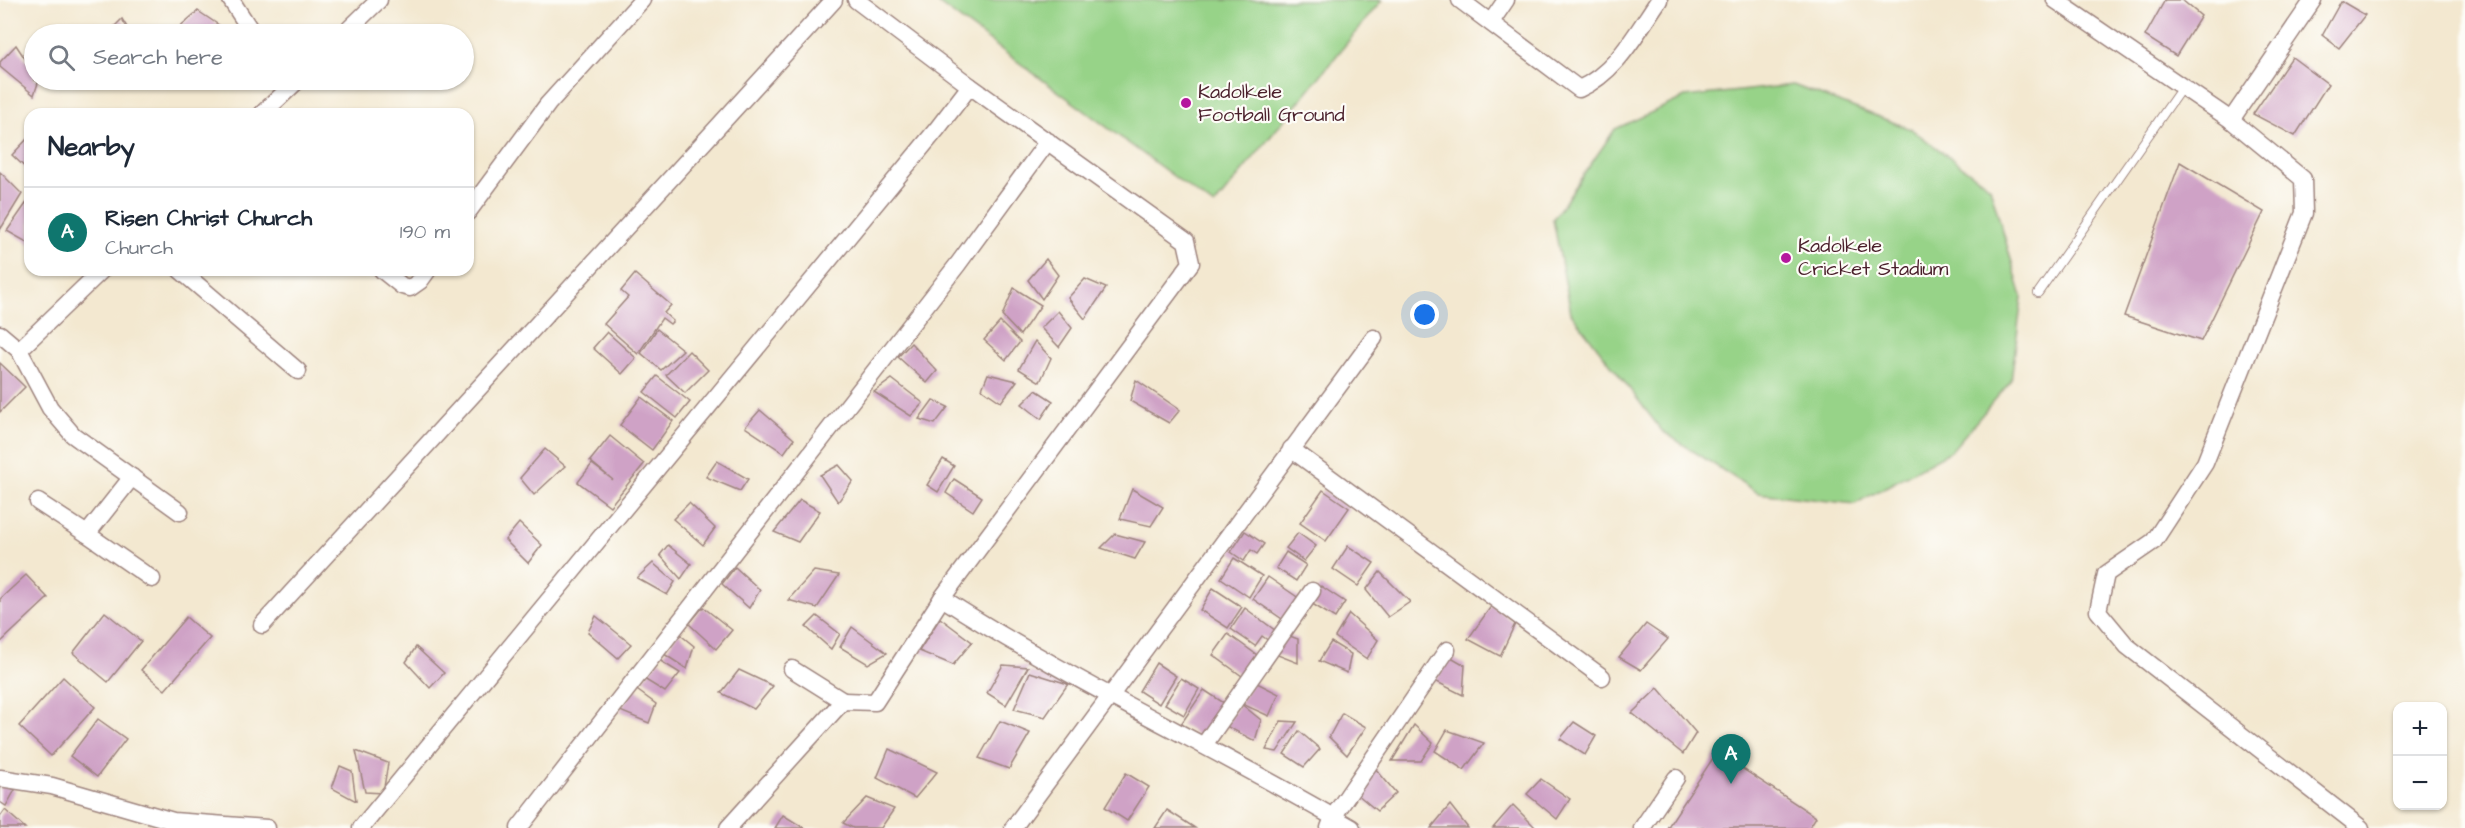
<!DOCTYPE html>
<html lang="en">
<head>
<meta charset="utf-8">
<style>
  body { margin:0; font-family:"Architects Daughter",sans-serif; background:#f2f2f3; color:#1f2937 }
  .controls { position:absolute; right:18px; bottom:18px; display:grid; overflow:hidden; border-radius:12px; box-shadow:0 2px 4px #0004 }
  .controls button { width:54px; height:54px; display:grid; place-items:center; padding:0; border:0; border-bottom:2px solid #e0e1e3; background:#fff; color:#1f2937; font:30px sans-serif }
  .you { position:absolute; left:1425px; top:315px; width:21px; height:21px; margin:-15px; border:4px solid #fff; border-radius:50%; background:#1a73e8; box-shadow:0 0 0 9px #1a73e833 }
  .badge { display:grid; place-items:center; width:39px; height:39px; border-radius:50%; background:#0f766e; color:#fff; font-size:20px; font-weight:700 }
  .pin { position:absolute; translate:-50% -50px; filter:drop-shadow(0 2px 3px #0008) }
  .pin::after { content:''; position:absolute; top:32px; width:21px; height:18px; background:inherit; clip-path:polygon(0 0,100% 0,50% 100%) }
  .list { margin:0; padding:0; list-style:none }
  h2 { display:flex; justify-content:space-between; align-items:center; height:78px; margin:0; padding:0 24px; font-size:26px }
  h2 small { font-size:20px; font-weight:400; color:#747a83 }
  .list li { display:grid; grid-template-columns:39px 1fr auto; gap:18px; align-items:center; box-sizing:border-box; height:90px; padding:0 24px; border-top:2px solid #e0e1e3 }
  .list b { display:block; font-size:22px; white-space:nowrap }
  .list p { margin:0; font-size:20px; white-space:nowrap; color:#747a83 }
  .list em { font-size:20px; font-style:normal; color:#747a83 }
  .icon { flex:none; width:33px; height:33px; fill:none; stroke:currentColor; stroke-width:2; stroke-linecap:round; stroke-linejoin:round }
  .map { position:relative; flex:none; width:2465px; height:828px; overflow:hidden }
  .search { position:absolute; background:#fff; box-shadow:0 2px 4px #0004; left:24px; top:24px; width:450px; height:66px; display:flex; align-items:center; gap:15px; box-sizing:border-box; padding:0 21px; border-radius:33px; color:#747a83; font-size:22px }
  .panel { position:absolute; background:#fff; box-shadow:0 2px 4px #0004; left:24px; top:108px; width:450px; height:168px; border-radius:18px }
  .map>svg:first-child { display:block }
</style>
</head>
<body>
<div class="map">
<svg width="2465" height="828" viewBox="0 0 2465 828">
  <rect width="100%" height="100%" fill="#fdfcf7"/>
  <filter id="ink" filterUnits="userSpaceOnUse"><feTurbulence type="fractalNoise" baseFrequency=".0167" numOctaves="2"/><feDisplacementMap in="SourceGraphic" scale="12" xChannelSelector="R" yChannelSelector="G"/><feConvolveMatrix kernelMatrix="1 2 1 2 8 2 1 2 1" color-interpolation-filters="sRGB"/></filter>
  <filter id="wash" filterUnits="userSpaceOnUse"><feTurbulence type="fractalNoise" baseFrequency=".008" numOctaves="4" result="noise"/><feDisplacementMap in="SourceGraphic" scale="24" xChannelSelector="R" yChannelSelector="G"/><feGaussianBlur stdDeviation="1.35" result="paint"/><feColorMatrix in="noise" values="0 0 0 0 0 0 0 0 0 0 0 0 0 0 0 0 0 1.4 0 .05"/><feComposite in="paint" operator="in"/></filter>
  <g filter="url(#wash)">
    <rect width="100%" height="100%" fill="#f3e8d0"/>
    <g fill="#97d388" stroke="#70795a" stroke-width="1.5">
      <polygon points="934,0 1382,0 1214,206"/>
      <polygon points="1793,85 1911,129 1990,187 2022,297 2011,381 1951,451 1855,504 1758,493 1662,431 1571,313 1553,219 1615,129 1685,97"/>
    </g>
    <g id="blocks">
      <g fill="#cfa2c6">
        <polygon points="2165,0 2182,0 2201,16 2176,56 2145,36"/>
        <polygon points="2341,1 2365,15 2339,48 2322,35"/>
        <polygon points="198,11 232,34 184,34 177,29"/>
        <polygon points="122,19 131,34 107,34"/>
        <polygon points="16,45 34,72 34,80 39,80 34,95 0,67 0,62"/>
        <polygon points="2292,57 2328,84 2295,136 2253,114"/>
        <polygon points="30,136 30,172 12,155"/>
        <polygon points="2180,162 2264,212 2201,341 2124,316"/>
        <polygon points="0,172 22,194 0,230"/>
        <polygon points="30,198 30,244 7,231"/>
        <polygon points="1046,259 1058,275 1042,299 1028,280"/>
        <polygon points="635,274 671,305 664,313 673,321 670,324 662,318 638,354 604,324 628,297 621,291"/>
        <polygon points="1085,279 1106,288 1085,319 1068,298"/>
        <polygon points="1014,288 1041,305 1020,335 1002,316"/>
        <polygon points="1058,311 1072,328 1059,347 1041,328"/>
        <polygon points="1000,322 1020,342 1006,360 984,340"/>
        <polygon points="657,329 683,350 661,370 641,353"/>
        <polygon points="607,332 636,358 622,374 593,348"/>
        <polygon points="1035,341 1051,358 1040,382 1019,369"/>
        <polygon points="911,343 937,371 927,383 898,357"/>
        <polygon points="689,351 708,370 685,393 666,375"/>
        <polygon points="0,363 25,387 0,412"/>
        <polygon points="988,374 1017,381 1001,402 982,389"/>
        <polygon points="657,376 690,402 677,418 644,392"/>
        <polygon points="892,379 923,403 911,416 874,392"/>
        <polygon points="1136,380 1180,410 1169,423 1130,401"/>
        <polygon points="1036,390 1053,401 1041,419 1022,404"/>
        <polygon points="641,397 673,421 652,450 620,425"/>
        <polygon points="933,400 948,407 935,424 919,419"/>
        <polygon points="760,410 794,439 784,453 745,427"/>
        <polygon points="610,436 644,464 610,506 578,482 592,464 613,480 590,461"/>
        <polygon points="545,449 565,466 534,495 520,478"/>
        <polygon points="943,459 954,466 938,492 927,485"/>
        <polygon points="717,461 748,479 740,491 706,477"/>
        <polygon points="839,465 853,481 838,502 820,475"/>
        <polygon points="954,479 982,497 973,511 946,493"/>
        <polygon points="1132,489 1163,507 1151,526 1120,519"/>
        <polygon points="1323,490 1349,508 1326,541 1300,523"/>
        <polygon points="800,500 820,511 798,542 774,532"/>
        <polygon points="689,503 715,528 703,545 673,519"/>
        <polygon points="519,523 542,545 528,563 505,540"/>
        <polygon points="1245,531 1264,544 1257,554 1251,550 1244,561 1231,552"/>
        <polygon points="1298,533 1316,546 1304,561 1286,548"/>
        <polygon points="1115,534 1145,542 1135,559 1101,548"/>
        <polygon points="668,545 691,564 681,579 660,555"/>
        <polygon points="1348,546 1374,563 1358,586 1333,569"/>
        <polygon points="1286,552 1306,565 1296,581 1276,568"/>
        <polygon points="1234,558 1262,576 1249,597 1221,578"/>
        <polygon points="653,563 675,582 667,595 637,578"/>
        <polygon points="735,567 760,590 749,608 722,584"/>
        <polygon points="814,571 839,575 817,608 788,600"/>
        <polygon points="1380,572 1410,602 1388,617 1366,590"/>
        <polygon points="26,575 48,598 0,643 0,599"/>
        <polygon points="1268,577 1303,601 1288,623 1253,599"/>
        <polygon points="1321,586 1345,602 1335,618 1309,602"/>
        <polygon points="1213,588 1242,607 1228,628 1200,610"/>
        <polygon points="1492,605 1515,624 1500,656 1468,639"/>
        <polygon points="703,607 732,630 716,649 689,624"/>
        <polygon points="1245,608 1276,631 1269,641 1262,636 1255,646 1231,629"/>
        <polygon points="105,612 141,641 108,682 73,653"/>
        <polygon points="1349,614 1378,640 1367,659 1335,637"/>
        <polygon points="596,616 631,644 618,658 588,632"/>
        <polygon points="817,616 840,634 831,649 806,627"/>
        <polygon points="186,617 210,638 165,690 141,670"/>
        <polygon points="940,618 972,642 953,665 919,651"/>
        <polygon points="1646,624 1668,639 1641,670 1619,657"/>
        <polygon points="852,627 887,653 868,664 840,647"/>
        <polygon points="678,633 694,646 687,669 664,654"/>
        <polygon points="1228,634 1257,655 1242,676 1213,655"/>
        <polygon points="1287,635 1298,639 1298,663 1275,654"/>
        <polygon points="1331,642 1351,654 1347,673 1319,661"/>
        <polygon points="416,647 444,673 430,688 406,662"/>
        <polygon points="1451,657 1465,665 1463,695 1435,681"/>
        <polygon points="659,660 680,673 665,692 644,679"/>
        <polygon points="1156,663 1176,676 1159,704 1139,691"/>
        <polygon points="1003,665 1028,667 1006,705 987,693"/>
        <polygon points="739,670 773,686 754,709 721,693"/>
        <polygon points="1030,672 1068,684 1045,717 1014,709"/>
        <polygon points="63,677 95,707 51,756 19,726"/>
        <polygon points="1181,678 1199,689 1184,715 1165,704"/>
        <polygon points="1253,681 1279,694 1269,716 1240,703"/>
        <polygon points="634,688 656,704 649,723 620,711"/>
        <polygon points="1658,688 1696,733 1683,754 1632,713"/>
        <polygon points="1204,690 1224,703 1200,737 1181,724"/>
        <polygon points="1240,703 1261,720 1255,741 1226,726"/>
        <polygon points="1342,713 1366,727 1347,755 1329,737"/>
        <polygon points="98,719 126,739 97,777 70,756"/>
        <polygon points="1000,721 1030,733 1009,769 979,758"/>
        <polygon points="1281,721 1297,722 1277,752 1266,750"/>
        <polygon points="1574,722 1596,736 1585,755 1560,739"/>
        <polygon points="1414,725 1433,743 1421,761 1392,761"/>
        <polygon points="1447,730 1484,743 1464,770 1435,751"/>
        <polygon points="1299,731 1320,749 1304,767 1284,754"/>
        <polygon points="889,749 937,772 915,798 877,778"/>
        <polygon points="356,751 388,763 383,793 365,792"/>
        <polygon points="1717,752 1816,817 1809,828 1667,828"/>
        <polygon points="340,766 352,771 356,801 332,788"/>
        <polygon points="1375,768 1396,793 1377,811 1356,793"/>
        <polygon points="1126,773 1149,787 1127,821 1105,807"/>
        <polygon points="1541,779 1570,799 1557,819 1527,794"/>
        <polygon points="3,784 15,790 6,806 0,802 0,790"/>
        <polygon points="867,798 894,809 881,828 853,828 843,823"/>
        <polygon points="1450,805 1468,828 1431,828"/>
        <polygon points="1513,805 1536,828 1493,828"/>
        <polygon points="5,810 25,828 0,828 0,817"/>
        <polygon points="1167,810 1195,828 1155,828"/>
        <polygon points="783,815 804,828 775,828"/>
      </g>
    </g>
  </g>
  <g filter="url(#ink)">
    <use href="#blocks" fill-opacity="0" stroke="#9e847e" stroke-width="1.5"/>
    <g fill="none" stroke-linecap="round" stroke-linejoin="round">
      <g stroke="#9e847e" stroke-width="10">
        <polyline id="service" points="2038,293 2183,86"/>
      </g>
      <g stroke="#9e847e" stroke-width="19">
        <g id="minor">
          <polyline points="231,0 253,34"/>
          <path d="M 1460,0 L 1579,89 C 1617,72 1636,33 1659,0"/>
          <polyline points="2055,0 2231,120 2303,179 2304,213 2205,463 2154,541 2106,574 2098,611 2127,646 2361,828"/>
          <polyline points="1491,22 1506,0"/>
          <polyline points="344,34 379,0"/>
          <polyline points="262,114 298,80"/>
          <polyline points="2231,120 2313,0"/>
          <polyline points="468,212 548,104 642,0"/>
          <polyline points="180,270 298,371"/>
          <polyline points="382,270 402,286 410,288 420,281 428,270"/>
          <polyline points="0,334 19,350 102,270"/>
          <polyline points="19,350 50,408 73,435 180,512"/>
          <polyline points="1291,449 1602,677"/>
          <polyline points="132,477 87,534 152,579"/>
          <polyline points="38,502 87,534"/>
          <path d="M 942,598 C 1073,683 1217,748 1352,828"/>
          <polyline points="262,625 834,0"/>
          <polyline points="792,669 843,701"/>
          <polyline points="1204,745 1312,591"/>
          <polyline points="0,778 52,786 173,821 267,828"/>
          <polyline points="361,828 937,129 970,86"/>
          <polyline points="519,828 958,264 1048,141"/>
          <polyline points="728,828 843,701 875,702 942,598 1191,263 1186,241 970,86 856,0"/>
          <polyline points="1013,828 1374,338"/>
          <polyline points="1329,828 1333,817 1447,650"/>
          <polyline points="1642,828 1676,778"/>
        </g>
      </g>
      <use href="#service" stroke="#fff" stroke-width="8"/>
      <use href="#minor" stroke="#fff" stroke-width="16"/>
    </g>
  </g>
  <g fill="#b5179e" stroke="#fdfcf7" stroke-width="2">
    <circle cx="1186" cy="103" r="6"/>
    <circle cx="1786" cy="258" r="6"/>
  </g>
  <g text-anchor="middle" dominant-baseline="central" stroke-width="4.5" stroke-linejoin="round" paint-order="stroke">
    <g font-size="20" fill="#4a1f2b" stroke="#fdfcf7" text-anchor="start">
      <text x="1198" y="92">Kadolkele<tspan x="1198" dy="23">Football Ground</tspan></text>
      <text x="1798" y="246">Kadolkele<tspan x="1798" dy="23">Cricket Stadium</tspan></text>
    </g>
  </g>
</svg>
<div class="controls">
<button>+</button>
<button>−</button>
</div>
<div class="you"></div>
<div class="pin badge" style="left:1731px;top:784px">A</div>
<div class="search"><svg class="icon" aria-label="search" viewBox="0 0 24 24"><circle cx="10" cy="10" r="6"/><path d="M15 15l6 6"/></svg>Search here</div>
<section class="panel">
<h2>Nearby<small></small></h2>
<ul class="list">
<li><span class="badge">A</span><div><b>Risen Christ Church</b><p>Church</p></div><em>190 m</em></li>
</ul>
</section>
</div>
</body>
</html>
